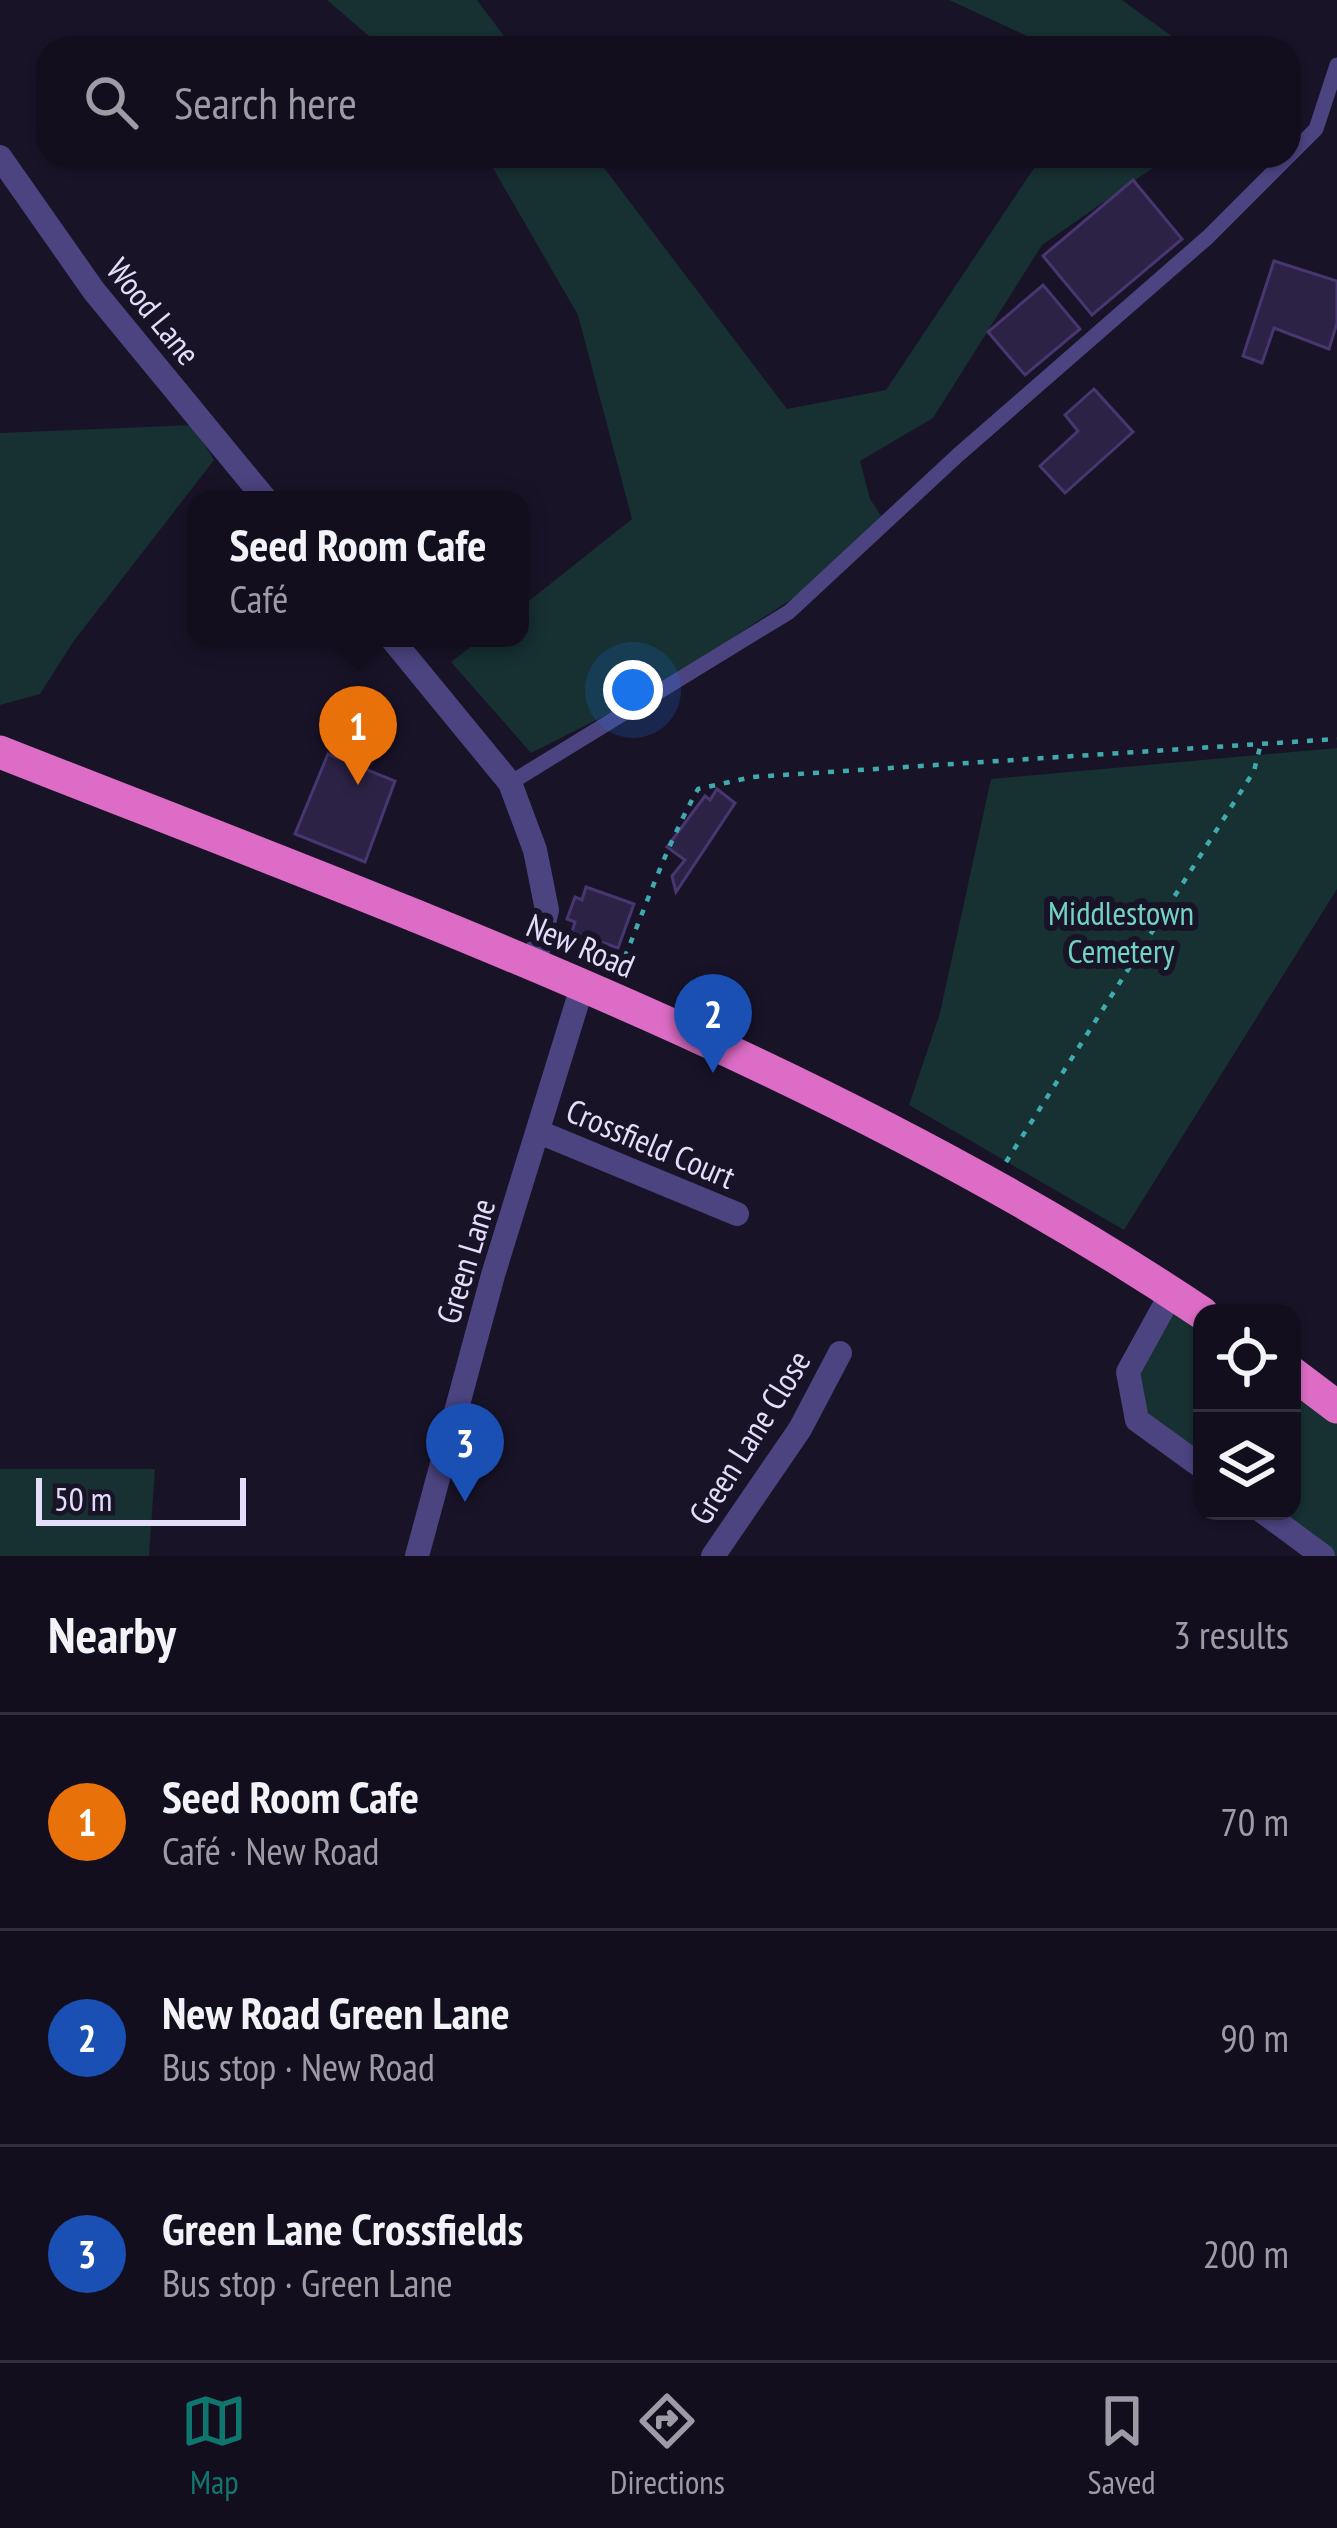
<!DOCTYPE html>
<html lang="en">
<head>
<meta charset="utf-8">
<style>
  body { margin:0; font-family:"PT Sans Narrow",sans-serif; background:#201c2b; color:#f1f3f6 }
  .controls { position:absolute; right:36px; bottom:36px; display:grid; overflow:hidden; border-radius:24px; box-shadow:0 3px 9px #0004 }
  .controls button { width:108px; height:108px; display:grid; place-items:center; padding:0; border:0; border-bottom:3px solid #322e3c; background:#130e1e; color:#f1f3f6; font:60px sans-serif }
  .scale { position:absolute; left:36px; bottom:30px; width:210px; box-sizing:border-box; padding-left:12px; border:6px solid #e4defb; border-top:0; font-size:33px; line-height:42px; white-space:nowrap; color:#e4defb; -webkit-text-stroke:9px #191328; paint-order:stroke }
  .you { position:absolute; left:633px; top:690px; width:42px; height:42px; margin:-30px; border:9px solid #fff; border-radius:50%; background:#1a73e8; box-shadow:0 0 0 18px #1a73e833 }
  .badge { display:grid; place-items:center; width:78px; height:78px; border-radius:50%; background:#0f766e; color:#fff; font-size:39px; font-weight:700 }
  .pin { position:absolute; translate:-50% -99px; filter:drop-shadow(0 3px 6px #0008) }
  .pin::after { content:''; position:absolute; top:63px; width:42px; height:36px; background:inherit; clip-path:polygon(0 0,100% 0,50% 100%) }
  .popup { position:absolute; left:187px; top:491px; width:342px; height:156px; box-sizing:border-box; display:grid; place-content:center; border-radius:24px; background:#130e1e; filter:drop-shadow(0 3px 9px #0005); font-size:39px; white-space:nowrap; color:#9d9ca4 }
  .popup b { font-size:45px; color:#f1f3f6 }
  .popup::after { content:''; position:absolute; left:50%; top:100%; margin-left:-24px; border:24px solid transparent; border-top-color:#130e1e }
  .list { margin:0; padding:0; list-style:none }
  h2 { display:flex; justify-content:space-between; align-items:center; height:156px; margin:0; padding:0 48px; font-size:51px }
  h2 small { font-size:39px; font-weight:400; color:#9d9ca4 }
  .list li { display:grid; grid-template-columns:78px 1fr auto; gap:36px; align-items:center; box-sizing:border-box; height:216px; padding:0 48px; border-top:3px solid #322e3c }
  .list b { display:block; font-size:45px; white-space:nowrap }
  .list p { margin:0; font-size:39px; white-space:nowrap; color:#9d9ca4 }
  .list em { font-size:39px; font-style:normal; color:#9d9ca4 }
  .icon { flex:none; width:66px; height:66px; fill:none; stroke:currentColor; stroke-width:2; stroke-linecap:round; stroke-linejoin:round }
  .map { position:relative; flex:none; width:1337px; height:1556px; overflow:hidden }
  .search { position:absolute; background:#130e1e; box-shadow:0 3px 9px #0004; left:36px; right:36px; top:36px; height:132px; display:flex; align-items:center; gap:30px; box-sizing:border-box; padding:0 42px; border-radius:36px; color:#9d9ca4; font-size:45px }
  .sheet { height:804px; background:#130e1e }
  nav { display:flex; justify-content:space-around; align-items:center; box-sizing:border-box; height:168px; border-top:3px solid #322e3c; background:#130e1e; font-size:33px; color:#9d9ca4 }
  nav a { display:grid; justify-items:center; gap:6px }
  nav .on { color:#0f766e }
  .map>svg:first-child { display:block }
</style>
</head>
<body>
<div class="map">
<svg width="1337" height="1556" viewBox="0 0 1337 1556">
  <rect width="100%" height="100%" fill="#191328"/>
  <g fill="#173031">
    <polygon points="327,0 477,0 513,48 383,48"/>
    <polygon points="949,0 1122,0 1188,48 1053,48"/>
    <polygon points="486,156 595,156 787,409 886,390 1042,156 1170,156 1042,245 933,418 860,461 870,499 885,522 822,579 644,696 531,753 451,662 482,638 520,638 520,608 632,519 578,315"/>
    <polygon points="193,425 214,460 73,642 40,694 0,705 0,433"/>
    <polygon points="1337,748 1337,889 1124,1230 909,1105 940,1013 991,779"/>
    <polygon points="1172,1292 1202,1313 1202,1467 1137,1420 1128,1372"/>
    <polygon points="1292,1373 1337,1407 1337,1556 1323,1556 1262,1511 1292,1511"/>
    <polygon points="0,1469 155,1469 149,1556 0,1556"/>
  </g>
  <g fill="#2c2246" stroke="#473670" stroke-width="3">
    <polygon points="1133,180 1182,239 1092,315 1043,256"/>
    <polygon points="1274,261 1337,281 1337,323 1329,349 1274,328 1262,363 1243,356"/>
    <polygon points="1043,285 1080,329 1025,375 988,332"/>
    <polygon points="1094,389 1133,432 1065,493 1040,466 1078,431 1065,415"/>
    <polygon points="328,754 395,781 365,862 295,834"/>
    <polygon points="717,789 735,803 676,892 672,876 685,860 667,847 705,796 710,800"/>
    <polygon points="586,887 634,904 618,948 572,932 575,922 567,919 575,897 582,900"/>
  </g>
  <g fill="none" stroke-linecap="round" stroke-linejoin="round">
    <g stroke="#3fabae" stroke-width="4.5" stroke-dasharray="6 9" stroke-linecap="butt">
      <path d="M 619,971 C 645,909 665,848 698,789 L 752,777 L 1337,739"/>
      <polyline points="1006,1162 1254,771 1261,743"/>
    </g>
    <polyline stroke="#4b4481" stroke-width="15" points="510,783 789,612 958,455 1208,237 1316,129 1337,65"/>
    <g stroke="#4b4481" stroke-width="24">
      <polyline points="0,157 94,291 266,500"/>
      <polyline points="391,638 510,783 535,850 547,910 534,967"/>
      <polyline points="539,1132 737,1214"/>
      <polyline points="1172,1292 1128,1372 1137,1420 1202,1467"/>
      <polyline points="1262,1511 1323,1556"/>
      <polyline points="417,1556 493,1275 582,987"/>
      <polyline points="713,1556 800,1429 840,1353"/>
    </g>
    <g stroke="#dc6cc5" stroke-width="33">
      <path d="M 0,752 C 411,914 834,1066 1202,1313"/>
      <polyline points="1292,1373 1337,1407"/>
    </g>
  </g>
  <g text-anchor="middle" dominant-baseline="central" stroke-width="12" stroke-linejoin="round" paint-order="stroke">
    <g font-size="33" fill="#e4defb" stroke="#191328">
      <text transform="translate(154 311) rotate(51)">Wood Lane</text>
      <text transform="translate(581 945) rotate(23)">New Road</text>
      <text transform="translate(651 1143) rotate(23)">Crossfield Court</text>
      <text transform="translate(465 1261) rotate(-73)">Green Lane</text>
      <text transform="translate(749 1437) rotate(-58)">Green Lane Close</text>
    </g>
    <g font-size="33" fill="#71d4c3" stroke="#191328">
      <text x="1121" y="912">Middlestown<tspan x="1121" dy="38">Cemetery</tspan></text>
    </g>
  </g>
</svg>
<div class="controls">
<button><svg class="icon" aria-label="locate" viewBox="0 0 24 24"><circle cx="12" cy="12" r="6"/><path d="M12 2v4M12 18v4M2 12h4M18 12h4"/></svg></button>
<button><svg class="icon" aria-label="layers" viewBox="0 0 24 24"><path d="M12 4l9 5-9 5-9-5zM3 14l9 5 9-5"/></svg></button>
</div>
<div class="scale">50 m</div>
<div class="you"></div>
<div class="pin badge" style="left:358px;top:785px;background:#e8710a">1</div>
<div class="popup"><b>Seed Room Cafe</b>Café</div>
<div class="pin badge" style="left:713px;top:1073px;background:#1a4fb4">2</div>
<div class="pin badge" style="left:465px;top:1502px;background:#1a4fb4">3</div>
<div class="search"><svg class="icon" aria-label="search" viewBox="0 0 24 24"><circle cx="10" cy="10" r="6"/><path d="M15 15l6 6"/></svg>Search here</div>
</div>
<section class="sheet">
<h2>Nearby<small>3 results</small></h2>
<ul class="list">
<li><span class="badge" style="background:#e8710a">1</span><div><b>Seed Room Cafe</b><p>Café · New Road</p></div><em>70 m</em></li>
<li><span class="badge" style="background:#1a4fb4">2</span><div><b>New Road Green Lane</b><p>Bus stop · New Road</p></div><em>90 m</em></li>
<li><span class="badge" style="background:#1a4fb4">3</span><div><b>Green Lane Crossfields</b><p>Bus stop · Green Lane</p></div><em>200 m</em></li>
</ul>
</section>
<nav>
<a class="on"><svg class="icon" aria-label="map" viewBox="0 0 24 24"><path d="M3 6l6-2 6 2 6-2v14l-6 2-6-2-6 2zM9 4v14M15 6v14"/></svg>Map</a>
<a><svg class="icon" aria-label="directions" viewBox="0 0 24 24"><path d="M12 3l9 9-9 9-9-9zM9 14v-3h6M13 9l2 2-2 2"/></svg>Directions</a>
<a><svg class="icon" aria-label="saved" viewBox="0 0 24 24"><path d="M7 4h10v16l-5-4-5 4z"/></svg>Saved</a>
</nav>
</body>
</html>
